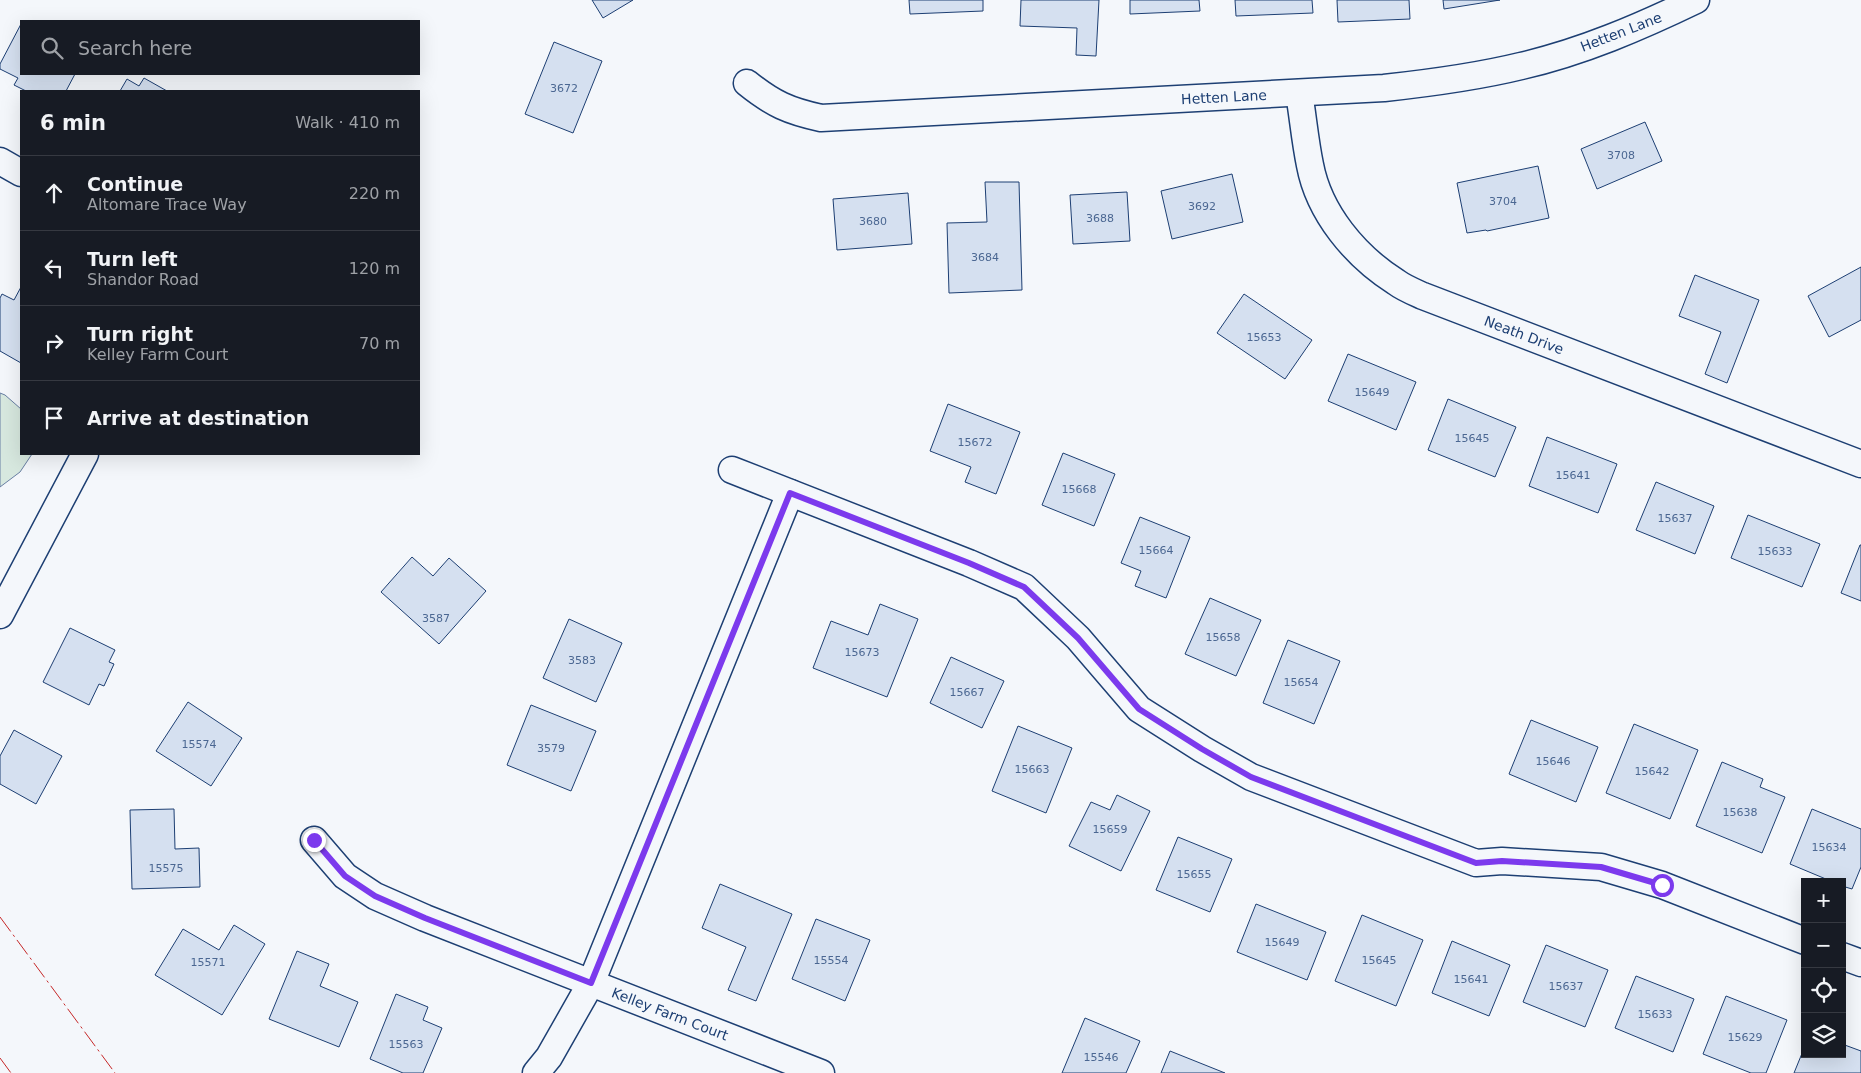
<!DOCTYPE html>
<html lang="en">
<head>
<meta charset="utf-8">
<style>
  body { margin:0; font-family:"DejaVu Sans",sans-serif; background:#20242c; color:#f1f3f6 }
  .controls { position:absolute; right:15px; bottom:15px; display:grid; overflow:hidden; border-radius:0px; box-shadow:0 5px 20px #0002 }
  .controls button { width:45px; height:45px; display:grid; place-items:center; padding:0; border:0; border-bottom:1px solid #363941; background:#171b24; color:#f1f3f6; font:25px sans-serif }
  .stop { position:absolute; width:15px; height:15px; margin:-11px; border:4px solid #7c3aed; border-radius:50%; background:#fff }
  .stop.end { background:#7c3aed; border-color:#fff; box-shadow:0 1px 5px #0008 }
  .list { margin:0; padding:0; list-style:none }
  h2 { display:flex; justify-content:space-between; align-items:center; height:65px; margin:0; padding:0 20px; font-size:21px }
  h2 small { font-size:16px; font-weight:400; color:#9ea1a6 }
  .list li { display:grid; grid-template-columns:32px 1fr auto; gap:15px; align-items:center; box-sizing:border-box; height:75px; padding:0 20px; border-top:1px solid #363941 }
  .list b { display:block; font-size:19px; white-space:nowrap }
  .list p { margin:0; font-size:16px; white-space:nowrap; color:#9ea1a6 }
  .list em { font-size:16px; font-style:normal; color:#9ea1a6 }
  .icon { flex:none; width:28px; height:28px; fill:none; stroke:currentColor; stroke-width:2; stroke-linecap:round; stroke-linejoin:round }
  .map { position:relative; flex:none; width:1861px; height:1073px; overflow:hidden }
  .search { position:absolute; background:#171b24; box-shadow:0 5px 20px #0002; left:20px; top:20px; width:400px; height:55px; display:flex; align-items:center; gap:12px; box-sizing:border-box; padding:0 18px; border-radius:0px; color:#9ea1a6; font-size:19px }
  .panel { position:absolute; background:#171b24; box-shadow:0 5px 20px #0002; left:20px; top:90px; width:400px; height:365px; border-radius:0px }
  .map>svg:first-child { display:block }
</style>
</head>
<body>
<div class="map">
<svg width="1861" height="1073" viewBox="0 0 1861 1073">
  <rect width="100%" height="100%" fill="#f4f7fb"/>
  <polygon fill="#d7e8df" stroke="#687fa3" points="0,393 5,395 21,409 21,454 32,454 20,472 0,487"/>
  <g fill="#d5e0f0" stroke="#1d3f73">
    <polygon points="592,0 633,0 603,18"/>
    <polygon points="909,0 983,0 983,11 910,14"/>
    <polygon points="1021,0 1099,0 1096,56 1076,55 1077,28 1020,26"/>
    <polygon points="1130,0 1199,0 1200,11 1130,14"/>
    <polygon points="1235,0 1312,0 1313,13 1236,16"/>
    <polygon points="1337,0 1409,0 1410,19 1338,22"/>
    <polygon points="1443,0 1500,0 1444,9"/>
    <polygon points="21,24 21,74 75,74 66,91 26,91 14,85 18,78 0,69 0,64"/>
    <polygon points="554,42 602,61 573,133 525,114"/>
    <polygon points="144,78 167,91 120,91 127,79 139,86"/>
    <polygon points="1645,122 1662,161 1597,189 1581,149"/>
    <polygon points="1538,166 1549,218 1487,231 1486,230 1467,233 1457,183"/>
    <polygon points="1232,174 1243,222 1172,239 1161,191"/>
    <polygon points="985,182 1019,182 1022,290 949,293 947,223 987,222"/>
    <polygon points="1127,192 1130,241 1073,244 1070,195"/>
    <polygon points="908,193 912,244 837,250 833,199"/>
    <polygon points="1861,267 1861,320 1829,337 1808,296"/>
    <polygon points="1695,275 1759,300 1727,383 1705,374 1721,332 1679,316"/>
    <polygon points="21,287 21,363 0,351 0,298 2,294 14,300"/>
    <polygon points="1244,294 1312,340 1285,379 1217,333"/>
    <polygon points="1348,354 1416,382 1396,430 1328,401"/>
    <polygon points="1448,399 1516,427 1495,477 1428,450"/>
    <polygon points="948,404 1020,432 996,494 965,482 971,467 930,451"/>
    <polygon points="1547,437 1617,464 1598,513 1529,486"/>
    <polygon points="1063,453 1115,474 1094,526 1042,505"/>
    <polygon points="1656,482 1714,506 1695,554 1636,530"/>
    <polygon points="1748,515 1820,544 1802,587 1731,558"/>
    <polygon points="1140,517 1190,537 1166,598 1135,586 1141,571 1121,563"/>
    <polygon points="1860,545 1861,545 1861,601 1841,593"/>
    <polygon points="412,557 433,576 449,558 486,591 439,644 381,592"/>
    <polygon points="1210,598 1261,620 1236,676 1185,654"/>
    <polygon points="880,604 918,619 887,697 813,668 831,621 868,635"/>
    <polygon points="569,619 622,643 596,702 543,678"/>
    <polygon points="70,628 115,650 109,662 114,664 104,686 99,684 89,705 43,682"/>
    <polygon points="1288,640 1340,661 1314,724 1263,703"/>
    <polygon points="951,657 1004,681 982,728 930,703"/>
    <polygon points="188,702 242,738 211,786 156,751"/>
    <polygon points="531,705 596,731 571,791 507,765"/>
    <polygon points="1531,720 1598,747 1576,802 1509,774"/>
    <polygon points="1634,724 1698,750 1670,819 1606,793"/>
    <polygon points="1018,726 1072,748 1046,813 992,791"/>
    <polygon points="14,730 62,756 36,804 0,784 0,756"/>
    <polygon points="1722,762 1763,779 1760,787 1785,797 1762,853 1696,826"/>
    <polygon points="1117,795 1150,811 1121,871 1069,846 1091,802 1110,810"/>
    <polygon points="174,809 175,849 199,848 200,887 132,889 130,810"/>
    <polygon points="1812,809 1861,829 1861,867 1852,889 1842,886 1842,882 1833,882 1790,864"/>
    <polygon points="1178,837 1232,859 1210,912 1156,890"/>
    <polygon points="720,884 792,914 756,1001 728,990 746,947 702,928"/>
    <polygon points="1256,904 1326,932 1307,980 1237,952"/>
    <polygon points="1362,915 1423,940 1396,1006 1335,981"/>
    <polygon points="816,919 870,940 845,1001 792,979"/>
    <polygon points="234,925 265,944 222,1015 155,975 183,929 219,950"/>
    <polygon points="1452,941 1510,965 1489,1016 1432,993"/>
    <polygon points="1546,945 1608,970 1585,1027 1523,1002"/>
    <polygon points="297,951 329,964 320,986 358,1002 339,1047 269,1019"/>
    <polygon points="1636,976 1694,999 1673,1052 1615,1028"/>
    <polygon points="396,994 428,1007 423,1020 442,1028 423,1073 403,1073 370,1059"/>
    <polygon points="1726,996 1787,1020 1766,1073 1751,1073 1703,1054"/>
    <polygon points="1085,1018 1140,1041 1126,1073 1062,1073"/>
    <polygon points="1842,1044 1861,1051 1861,1073 1794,1073 1805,1046 1805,1054 1842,1054"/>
    <polygon points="1170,1051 1225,1073 1161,1073"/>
  </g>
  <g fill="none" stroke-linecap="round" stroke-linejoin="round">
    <g stroke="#1d3f73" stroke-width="29">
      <g id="street">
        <path d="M 747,83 C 773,104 789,111 821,118 L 1384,88 C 1430,83 1476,77 1521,66 C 1582,52 1640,27 1696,0"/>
        <path d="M 1299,93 C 1303,117 1305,141 1310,165 C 1319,213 1355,256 1396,282 C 1404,288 1414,292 1423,296 L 1861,464"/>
        <polyline points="0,161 21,173"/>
        <polyline points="732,470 969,563 1024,587 1078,638 1139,709 1202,749 1251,777 1476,863 1502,861 1601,867 1662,885 1805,941"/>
        <polyline points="0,615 85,454"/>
        <polyline points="314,840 345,876 375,896 425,918 821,1073"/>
        <polyline points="1842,956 1861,963"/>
        <polyline points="536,1073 549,1057 591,983 790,493"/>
      </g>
    </g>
    <use href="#street" stroke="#f4f7fb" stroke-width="26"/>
    <g stroke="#c62828" stroke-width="1" stroke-dasharray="18 4 2.5 4" stroke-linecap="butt">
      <polyline points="0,917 115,1073"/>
      <polyline points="0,1058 11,1073"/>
    </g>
  </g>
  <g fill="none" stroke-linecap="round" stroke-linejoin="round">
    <polyline stroke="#7c3aed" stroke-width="6" points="314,840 345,876 375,896 425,918 591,983 790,493 969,563 1024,587 1078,638 1139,709 1202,749 1251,777 1476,863 1502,861 1601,867 1662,885"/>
  </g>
  <g text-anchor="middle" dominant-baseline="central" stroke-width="4" stroke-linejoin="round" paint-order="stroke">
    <g font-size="11" fill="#4b6792">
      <text x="564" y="88">3672</text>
      <text x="1621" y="155">3708</text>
      <text x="1503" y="201">3704</text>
      <text x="1202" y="206">3692</text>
      <text x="1100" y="218">3688</text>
      <text x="873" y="221">3680</text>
      <text x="985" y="257">3684</text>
      <text x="1264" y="337">15653</text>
      <text x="1372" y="392">15649</text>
      <text x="1472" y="438">15645</text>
      <text x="975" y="442">15672</text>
      <text x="1573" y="475">15641</text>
      <text x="1079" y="489">15668</text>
      <text x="1675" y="518">15637</text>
      <text x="1156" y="550">15664</text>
      <text x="1775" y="551">15633</text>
      <text x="436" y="618">3587</text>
      <text x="1223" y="637">15658</text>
      <text x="862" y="652">15673</text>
      <text x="582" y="660">3583</text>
      <text x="1301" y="682">15654</text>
      <text x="967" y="692">15667</text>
      <text x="199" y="744">15574</text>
      <text x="551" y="748">3579</text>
      <text x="1553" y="761">15646</text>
      <text x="1032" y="769">15663</text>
      <text x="1652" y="771">15642</text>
      <text x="1740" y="812">15638</text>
      <text x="1110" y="829">15659</text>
      <text x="1829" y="847">15634</text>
      <text x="166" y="868">15575</text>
      <text x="1194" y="874">15655</text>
      <text x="1282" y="942">15649</text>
      <text x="831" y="960">15554</text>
      <text x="1379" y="960">15645</text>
      <text x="208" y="962">15571</text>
      <text x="1471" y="979">15641</text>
      <text x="1566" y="986">15637</text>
      <text x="1655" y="1014">15633</text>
      <text x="1745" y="1037">15629</text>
      <text x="406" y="1044">15563</text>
      <text x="1101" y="1057">15546</text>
    </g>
    <g font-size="14" fill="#1d3f73" stroke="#f4f7fb">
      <text transform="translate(1621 32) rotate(-21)">Hetten Lane</text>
      <text transform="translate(1224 97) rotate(-3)">Hetten Lane</text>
      <text transform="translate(1524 335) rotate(21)">Neath Drive</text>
      <text transform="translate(670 1014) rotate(21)">Kelley Farm Court</text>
    </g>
  </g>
</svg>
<div class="controls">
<button>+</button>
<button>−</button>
<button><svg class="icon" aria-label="locate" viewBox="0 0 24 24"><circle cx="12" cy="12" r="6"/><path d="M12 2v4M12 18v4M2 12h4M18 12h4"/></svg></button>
<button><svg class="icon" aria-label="layers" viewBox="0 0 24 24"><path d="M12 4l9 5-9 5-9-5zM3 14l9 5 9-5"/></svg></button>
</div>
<div class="stop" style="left:1662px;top:885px"></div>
<div class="stop end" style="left:314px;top:840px"></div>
<div class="search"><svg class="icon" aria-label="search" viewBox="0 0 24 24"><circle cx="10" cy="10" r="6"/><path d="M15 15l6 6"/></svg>Search here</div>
<section class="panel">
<h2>6 min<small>Walk · 410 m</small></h2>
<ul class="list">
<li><svg class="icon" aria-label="ahead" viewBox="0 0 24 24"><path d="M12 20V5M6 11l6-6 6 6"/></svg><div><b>Continue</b><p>Altomare Trace Way</p></div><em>220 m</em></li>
<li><svg class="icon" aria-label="left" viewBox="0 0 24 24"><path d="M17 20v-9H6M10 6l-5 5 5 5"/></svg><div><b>Turn left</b><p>Shandor Road</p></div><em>120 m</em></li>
<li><svg class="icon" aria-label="right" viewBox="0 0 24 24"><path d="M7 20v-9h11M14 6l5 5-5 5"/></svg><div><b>Turn right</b><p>Kelley Farm Court</p></div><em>70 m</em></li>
<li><svg class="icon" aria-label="arrive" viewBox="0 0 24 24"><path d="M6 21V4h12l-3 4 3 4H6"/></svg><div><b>Arrive at destination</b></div></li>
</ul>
</section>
</div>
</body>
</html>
